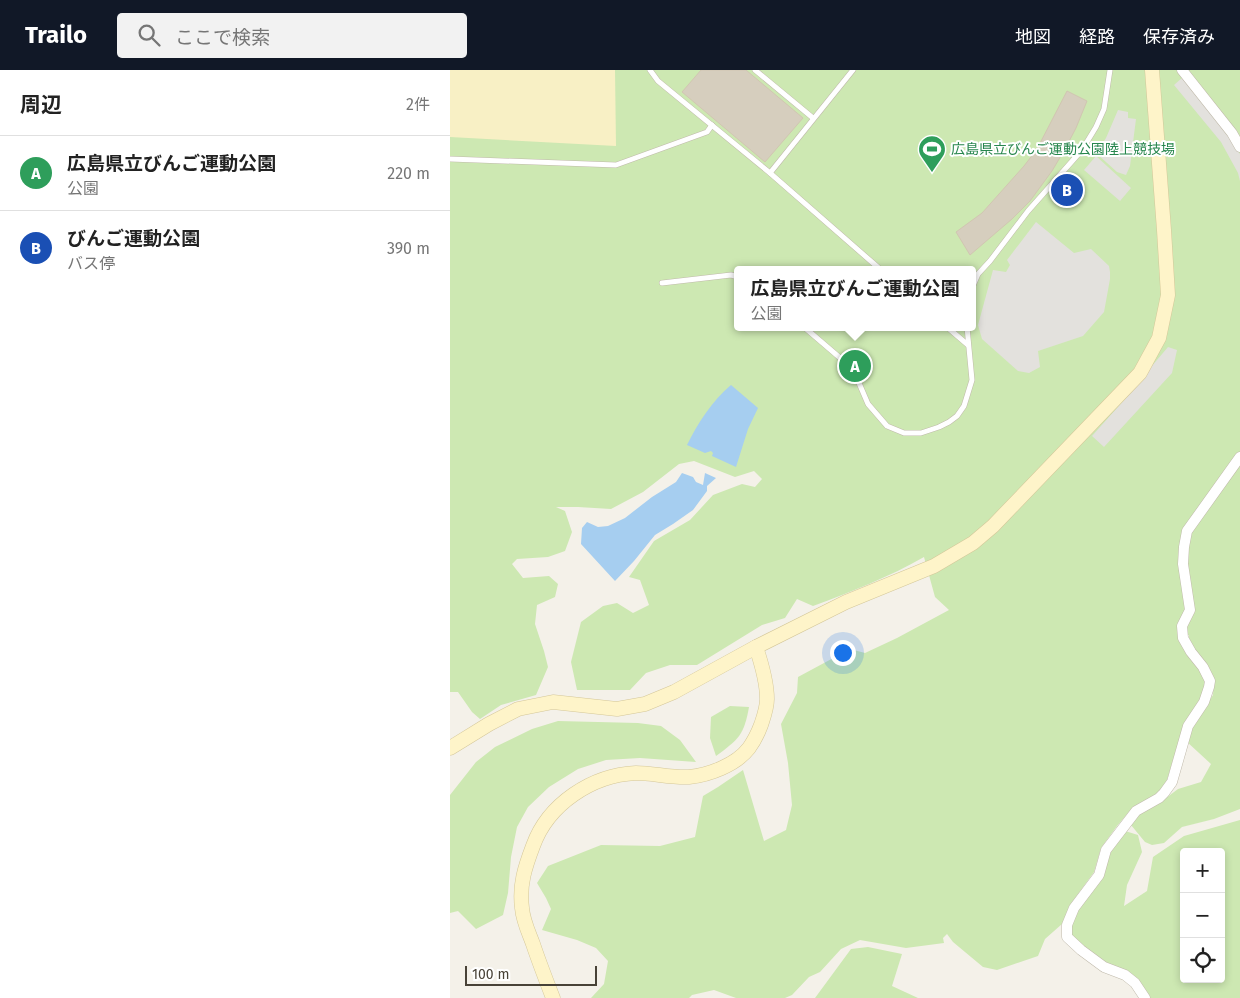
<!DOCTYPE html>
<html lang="ja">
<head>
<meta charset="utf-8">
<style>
  body { margin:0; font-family:"Fira Sans","Noto Sans JP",sans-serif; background:#f2f2f2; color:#222 }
  .controls { position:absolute; right:15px; bottom:15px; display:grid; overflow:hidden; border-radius:5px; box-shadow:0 2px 8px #0003 }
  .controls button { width:45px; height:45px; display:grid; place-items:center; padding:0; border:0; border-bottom:1px solid #e0e0e0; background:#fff; color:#222; font:25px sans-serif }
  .scale { position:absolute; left:15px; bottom:12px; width:132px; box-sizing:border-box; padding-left:5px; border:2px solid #484237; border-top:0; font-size:14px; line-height:18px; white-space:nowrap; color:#484237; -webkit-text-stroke:4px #fff; paint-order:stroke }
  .you { position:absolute; left:392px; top:582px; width:18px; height:18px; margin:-12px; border:4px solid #fff; border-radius:50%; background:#1a73e8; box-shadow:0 0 0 8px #1a73e833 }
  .badge { display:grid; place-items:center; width:32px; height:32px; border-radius:50%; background:#111827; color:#fff; font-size:16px; font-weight:700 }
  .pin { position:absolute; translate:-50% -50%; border:2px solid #fff; box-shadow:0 1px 5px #0006 }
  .popup { position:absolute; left:284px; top:196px; width:242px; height:65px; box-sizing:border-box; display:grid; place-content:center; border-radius:5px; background:#fff; filter:drop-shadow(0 1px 4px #0005); font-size:16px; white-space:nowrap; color:#767676 }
  .popup b { font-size:19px; color:#222 }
  .popup::after { content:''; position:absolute; left:50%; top:100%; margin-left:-10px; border:10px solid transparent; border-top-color:#fff }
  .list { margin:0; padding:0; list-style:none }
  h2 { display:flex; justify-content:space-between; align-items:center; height:65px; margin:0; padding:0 20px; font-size:21px }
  h2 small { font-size:16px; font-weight:400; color:#767676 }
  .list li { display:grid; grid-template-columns:32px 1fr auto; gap:15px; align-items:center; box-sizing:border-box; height:75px; padding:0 20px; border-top:1px solid #e0e0e0 }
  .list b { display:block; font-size:19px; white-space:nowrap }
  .list p { margin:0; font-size:16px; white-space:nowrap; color:#767676 }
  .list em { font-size:16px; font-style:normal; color:#767676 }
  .icon { flex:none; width:28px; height:28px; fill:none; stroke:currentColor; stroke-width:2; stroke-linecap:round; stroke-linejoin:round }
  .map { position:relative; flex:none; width:790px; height:928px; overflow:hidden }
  header { display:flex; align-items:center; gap:30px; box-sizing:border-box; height:70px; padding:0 25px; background:#111827; color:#fff }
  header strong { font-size:24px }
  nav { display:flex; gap:28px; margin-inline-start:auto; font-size:18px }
  .search { width:350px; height:45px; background:#f2f2f2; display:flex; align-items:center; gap:12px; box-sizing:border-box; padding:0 18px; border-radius:5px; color:#767676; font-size:19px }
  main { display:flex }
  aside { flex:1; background:#fff }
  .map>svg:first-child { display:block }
</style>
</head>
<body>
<header>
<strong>Trailo</strong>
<div class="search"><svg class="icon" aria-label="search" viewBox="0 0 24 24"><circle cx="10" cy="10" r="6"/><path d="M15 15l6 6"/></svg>ここで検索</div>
<nav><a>地図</a><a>経路</a><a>保存済み</a></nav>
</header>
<main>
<aside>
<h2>周辺<small>2件</small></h2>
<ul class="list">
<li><span class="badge" style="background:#2e9e5b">A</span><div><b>広島県立びんご運動公園</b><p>公園</p></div><em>220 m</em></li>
<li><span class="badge" style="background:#1a4fb4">B</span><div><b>びんご運動公園</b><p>バス停</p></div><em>390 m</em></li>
</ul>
</aside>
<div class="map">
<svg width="790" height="928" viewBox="0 0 790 928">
  <rect width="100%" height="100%" fill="#f4f1e9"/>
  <g fill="#cde8b2" fill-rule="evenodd">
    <path d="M 0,0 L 790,0 L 790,739 L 764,749 L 732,757 L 714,773 L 702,775 L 695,772 L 681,755 L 690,743 L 712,731 L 728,719 L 751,712 L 761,694 L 736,671 L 742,657 L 763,625 L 764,607 L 746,581 L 739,568 L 739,565 L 729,566 L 737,584 L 749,600 L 755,612 L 755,616 L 750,629 L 734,654 L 717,710 L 711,720 L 706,725 L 683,737 L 667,756 L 651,778 L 644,802 L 620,835 L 612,854 L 595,869 L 588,886 L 547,900 L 533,897 L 503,872 L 497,864 L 493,868 L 494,873 L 456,878 L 410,870 L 391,879 L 370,902 L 359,907 L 342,925 L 335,928 L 286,928 L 264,920 L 242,925 L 239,928 L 141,928 L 154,914 L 158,891 L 146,878 L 127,870 L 92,860 L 101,839 L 96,828 L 87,813 L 98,796 L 151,775 L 210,776 L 245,767 L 253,726 L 268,717 L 293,700 L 314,771 L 336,760 L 342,735 L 338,693 L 331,654 L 347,623 L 348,607 L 400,579 L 415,583 L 447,568 L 499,540 L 485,527 L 474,487 C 439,507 401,522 363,536 L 347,529 L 335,548 L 312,555 L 247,595 L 220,595 L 196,603 L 180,620 L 127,620 L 121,592 L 131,552 L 153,536 L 167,533 L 183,543 L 199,535 L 190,510 L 179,507 L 204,471 L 240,450 L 263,425 L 292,414 L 305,417 L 312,409 L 304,401 L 285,407 L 244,391 L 229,394 L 193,422 L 161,439 L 128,437 L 106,437 L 115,441 L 122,462 L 115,481 L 98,487 L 67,489 L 62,494 L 73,508 L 99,506 L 108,514 L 105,527 L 87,535 L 85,554 L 94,581 L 98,597 L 86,625 L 51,635 L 30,649 L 22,642 L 8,622 L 0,622 ZM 288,200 L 522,200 L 522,257 L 288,257 Z"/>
    <path d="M 280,636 L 299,637 C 294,665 289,669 266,686 L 260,668 L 261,647 Z"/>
    <polygon points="108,651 188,653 211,656 230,670 246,692 190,688 156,690 128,699 99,717 78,737 67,757 61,787 58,823 53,845 26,859 8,841 0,843 0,725 26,692 45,677 82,659"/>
    <path d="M 790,750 L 790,928 L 697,928 L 619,867 L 619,855 L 657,781 L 672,760 L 688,765 L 692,782 L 677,815 L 674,836 L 697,821 L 703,787 L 734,766 ZM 734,782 L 771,782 L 771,909 L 734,909 Z"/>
    <polygon points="418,877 452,884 442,916 468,928 365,928 401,879"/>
  </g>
  <polygon fill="#f8f0c5" points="0,0 165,0 166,76 0,67"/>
  <g fill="#e3e1dd">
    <polygon points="733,7 783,73 790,84 790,111 788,103 771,72 724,15"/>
    <polygon points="668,40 678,42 678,48 686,49 680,96 676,105 667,102 646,83 656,68"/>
    <polygon points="646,86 681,118 670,131 634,100"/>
    <polygon points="586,152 624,183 641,179 659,196 660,202 660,209 654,242 633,266 588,281 590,297 579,303 568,301 532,269 528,255 543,200 556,202 560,195 557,190"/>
    <polygon points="718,277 727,280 722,303 654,377 642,366 692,310 701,297"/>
  </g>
  <g fill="#a6cef0">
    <path d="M 281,315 L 308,338 L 298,359 L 286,397 L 262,386 L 263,383 L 261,381 L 255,383 L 237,375 C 248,353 262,331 281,315 Z"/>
    <polygon points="232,403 243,407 246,412 253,415 255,403 266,408 257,416 257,421 243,440 223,454 205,465 184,491 165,511 131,474 132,458 137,452 148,457 158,456 175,448 202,427 226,412"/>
  </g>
  <g fill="#d6cebe" stroke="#d1c6b1">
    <polygon points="251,0 296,0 353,48 315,92 232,22"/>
    <polygon points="617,21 637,31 626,58 615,79 602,101 580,131 562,149 520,185 506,162 532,143 574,96 587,79"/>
  </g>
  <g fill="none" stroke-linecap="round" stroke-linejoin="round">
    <g stroke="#c0baab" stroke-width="6">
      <g id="lane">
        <polyline points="200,0 208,11 320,103 431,200"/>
        <polyline points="305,0 363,48"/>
        <polyline points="0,89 166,95 257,62 262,55"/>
        <polyline points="320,103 403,0"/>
        <polyline points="212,213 281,205 288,207"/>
        <polyline points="522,218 528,204 540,191 578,141 632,80 646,57 654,39 660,0"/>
        <polyline points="354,257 403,299 418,334 437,356 454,363 471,363 489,357 499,352 507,346 514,336 522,310 517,257"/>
        <polyline points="497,257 518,275"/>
      </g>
    </g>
    <g stroke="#c0baab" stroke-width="11">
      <g id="street">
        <polyline points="732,0 782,63 790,77"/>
        <polyline points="695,928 685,913 675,905 654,897 631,880 617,867 617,855 624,838 649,805 656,780 686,741 709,728 714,723 722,712 738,656 754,632 759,617 760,611 753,597 741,582 733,568 732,556 740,540 733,494 734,477 737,461 790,387"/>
      </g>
    </g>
    <g stroke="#d4c799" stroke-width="15">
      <g id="secondary">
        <polyline points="0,678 39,654 68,639 103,632 167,639 195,634 224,622 306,577 396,532 484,496 523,473 543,456 690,303 709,268 718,225 714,160 702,0"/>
        <path d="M 103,928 C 96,910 89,892 83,874 C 79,863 73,851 72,838 C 69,815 75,797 83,776 C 98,734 142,705 186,703 C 203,703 221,708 239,707 C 259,705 286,695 299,678 C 304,671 308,663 311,655 C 314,646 317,638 317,629 C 317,613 311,592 306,577"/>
      </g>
    </g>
    <use href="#lane" stroke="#fff" stroke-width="5"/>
    <use href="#street" stroke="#fff" stroke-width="10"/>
    <use href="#secondary" stroke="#fef4c9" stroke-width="14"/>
  </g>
  <defs>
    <g id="stadium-pin" transform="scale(1.4375)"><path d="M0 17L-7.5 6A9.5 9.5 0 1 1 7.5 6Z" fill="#2e9e5b" stroke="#fff"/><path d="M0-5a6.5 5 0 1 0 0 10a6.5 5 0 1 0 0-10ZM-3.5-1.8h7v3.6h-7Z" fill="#fff"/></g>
  </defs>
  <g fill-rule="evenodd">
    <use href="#stadium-pin" x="482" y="79"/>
  </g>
  <g text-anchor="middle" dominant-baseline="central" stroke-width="4" stroke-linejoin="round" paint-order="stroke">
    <g font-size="14" fill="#27864d" stroke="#fff" text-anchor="start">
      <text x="501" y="79">広島県立びんご運動公園陸上競技場</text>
    </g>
  </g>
</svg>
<div class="controls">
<button>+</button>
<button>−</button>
<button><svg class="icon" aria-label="locate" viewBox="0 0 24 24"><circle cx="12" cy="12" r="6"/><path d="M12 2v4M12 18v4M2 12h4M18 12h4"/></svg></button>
</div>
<div class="scale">100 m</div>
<div class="you"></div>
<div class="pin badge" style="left:405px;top:296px;background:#2e9e5b">A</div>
<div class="popup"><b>広島県立びんご運動公園</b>公園</div>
<div class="pin badge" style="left:617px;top:120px;background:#1a4fb4">B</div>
</div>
</main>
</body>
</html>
